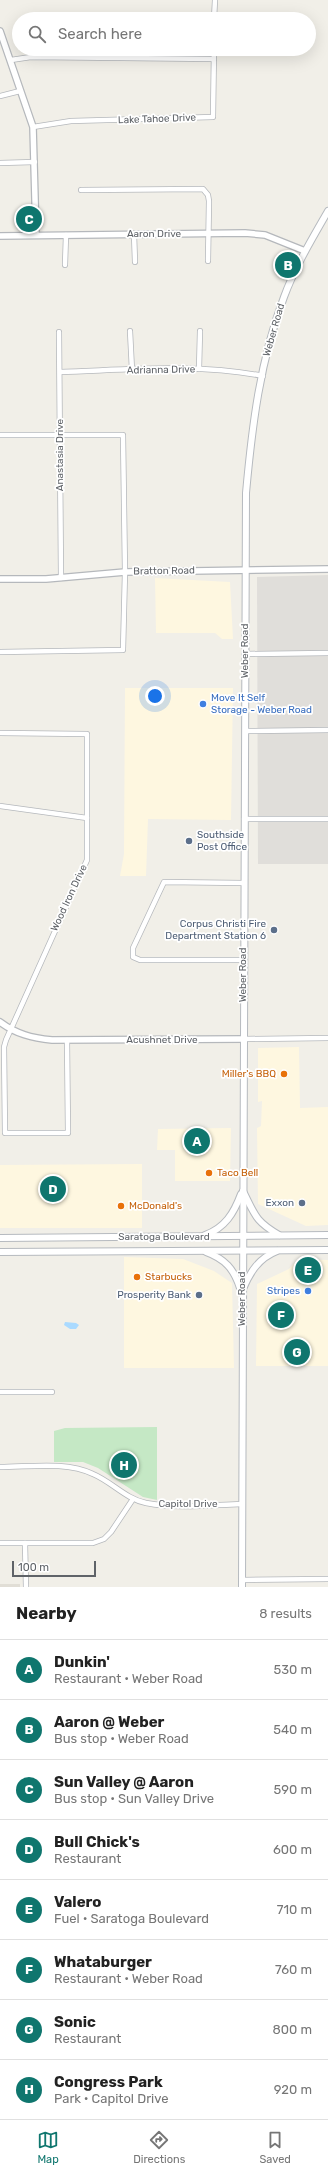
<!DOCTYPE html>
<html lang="en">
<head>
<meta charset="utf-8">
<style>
  body { margin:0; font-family:Rubik,sans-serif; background:#f6f6f6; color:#222 }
  .scale { position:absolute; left:12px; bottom:10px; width:84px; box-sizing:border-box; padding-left:4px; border:2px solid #5f6368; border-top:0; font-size:11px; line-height:14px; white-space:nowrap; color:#5f6368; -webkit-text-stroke:3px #fff; paint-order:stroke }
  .you { position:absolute; left:155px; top:696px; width:14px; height:14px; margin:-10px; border:3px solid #fff; border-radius:50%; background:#1a73e8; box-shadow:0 0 0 6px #1a73e833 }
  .badge { display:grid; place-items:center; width:26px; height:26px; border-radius:50%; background:#0f766e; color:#fff; font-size:13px; font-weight:700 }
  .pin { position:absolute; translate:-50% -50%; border:2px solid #fff; box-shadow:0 1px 4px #0006 }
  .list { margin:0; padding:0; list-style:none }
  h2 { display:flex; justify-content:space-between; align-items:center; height:52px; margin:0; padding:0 16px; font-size:17px }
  h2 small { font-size:13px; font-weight:400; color:#767676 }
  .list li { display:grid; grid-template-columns:26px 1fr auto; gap:12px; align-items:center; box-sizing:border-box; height:60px; padding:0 16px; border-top:1px solid #e0e0e0 }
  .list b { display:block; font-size:15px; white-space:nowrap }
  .list p { margin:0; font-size:13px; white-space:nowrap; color:#767676 }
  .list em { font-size:13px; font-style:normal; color:#767676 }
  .icon { flex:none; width:22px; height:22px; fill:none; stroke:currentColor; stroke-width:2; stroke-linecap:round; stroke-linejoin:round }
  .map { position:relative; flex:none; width:328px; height:1587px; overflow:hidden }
  .search { position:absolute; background:#fff; box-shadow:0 4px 16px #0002; left:12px; right:12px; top:12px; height:44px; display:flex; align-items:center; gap:10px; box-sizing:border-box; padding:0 14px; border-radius:22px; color:#767676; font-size:15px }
  .sheet { height:532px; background:#fff }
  nav { display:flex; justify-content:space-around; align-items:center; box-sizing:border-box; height:56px; border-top:1px solid #e0e0e0; background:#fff; font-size:11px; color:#767676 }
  nav a { display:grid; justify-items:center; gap:2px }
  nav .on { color:#0f766e }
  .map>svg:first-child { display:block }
</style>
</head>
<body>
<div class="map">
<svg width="328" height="1587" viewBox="0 0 328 1587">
  <rect width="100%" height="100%" fill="#f1efe8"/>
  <g fill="#fef7e0">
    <polygon points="155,578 230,582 233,639 222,639 215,633 156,633"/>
    <polygon points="125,688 233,688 231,820 148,819 146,876 120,876 124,854"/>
    <polygon points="299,1047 300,1108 328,1107 328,1225 306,1226 258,1204 257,1128 261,1126 262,1101 258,1102 258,1048"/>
    <polygon points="231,1128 230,1181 175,1181 175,1150 157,1150 158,1129"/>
    <polygon points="142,1164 142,1228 0,1228 0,1165"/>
    <polygon points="124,1257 183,1259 214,1271 232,1283 234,1368 124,1368"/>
    <polygon points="298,1259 328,1260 328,1366 256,1366 257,1284 289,1269"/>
  </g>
  <polygon fill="#e0deda" points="328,575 328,864 258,864 257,577"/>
  <rect fill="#e1ded6" x="0" y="1584" width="20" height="3"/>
  <polygon fill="#c5e8c5" points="157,1427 157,1500 143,1497 98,1468 83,1462 54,1462 54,1431 65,1428"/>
  <polygon fill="#aadaff" points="65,1322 76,1323 79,1325 76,1329 70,1329 64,1325"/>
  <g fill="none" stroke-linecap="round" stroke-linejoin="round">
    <g stroke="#b5b8bc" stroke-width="6">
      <g id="minor">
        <polyline points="214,19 215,0"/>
        <polyline points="11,60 31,57 214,59"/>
        <polyline points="0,96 20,91"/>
        <polyline points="33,127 71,121 213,117 214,49"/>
        <polyline points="0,163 35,162"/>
        <polyline points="81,190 203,189 208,195 209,201 208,261"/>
        <polyline points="134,234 135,262"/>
        <polyline points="65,265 66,235"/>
        <polyline points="130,331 132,370"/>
        <polyline points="59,332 61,578"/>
        <polyline points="199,369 200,331"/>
        <path d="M 60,372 C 126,370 198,363 263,376"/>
        <polyline points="0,435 123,435 125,572 123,650 0,652"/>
        <polyline points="244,654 328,653"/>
        <polyline points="246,731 328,730"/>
        <polyline points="0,733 87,734 87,860 6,1040 4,1047 5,1133 68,1133 67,1040"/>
        <polyline points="0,806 87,818"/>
        <polyline points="244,819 328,819"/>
        <polyline points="243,883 164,882 133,948 133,957 140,960 244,960"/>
        <polyline points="244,1039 328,1038"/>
        <polyline points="0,1392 52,1392"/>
        <path d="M 0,1467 C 30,1467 66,1461 93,1474 C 112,1482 126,1499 146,1503 C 177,1509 210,1505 241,1504"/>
        <polyline points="0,1543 93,1543 104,1539 111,1532 133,1499"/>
        <polyline points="25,1543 26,1587"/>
        <polyline points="242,1580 328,1579"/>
      </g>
    </g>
    <g stroke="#b5b8bc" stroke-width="8">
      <g id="tertiary">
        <polyline points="0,31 33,127 36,235"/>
        <polyline points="0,236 245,233 265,235 305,251"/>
        <polyline points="0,579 46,579 125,572 328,569"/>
        <path d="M 0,1022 C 16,1034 32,1038 52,1040 L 244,1039"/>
      </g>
    </g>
    <g stroke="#b6babf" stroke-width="8">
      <g id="secondary">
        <path d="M 243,1191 C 255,1215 255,1221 279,1235"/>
        <path d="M 205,1235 C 225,1228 234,1213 241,1194"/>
        <polyline points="0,1238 328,1235"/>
        <polyline points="0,1252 328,1250"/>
        <path d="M 206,1252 C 225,1259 234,1269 240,1288"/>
        <path d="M 243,1289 C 250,1272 259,1258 277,1251"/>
        <path d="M 242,1587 L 246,493 C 252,427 260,360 284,297 C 295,267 312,239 328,211"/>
      </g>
    </g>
    <use href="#minor" stroke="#fff" stroke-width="4.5"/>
    <use href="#tertiary" stroke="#fff" stroke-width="5.5"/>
    <use href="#secondary" stroke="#fff" stroke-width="6"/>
  </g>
  <g fill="#3f7fe0" stroke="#fff" stroke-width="1.5">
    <circle cx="203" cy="704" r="4"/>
    <circle cx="308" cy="1291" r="4"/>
  </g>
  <g fill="#5c6f8a" stroke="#fff" stroke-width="1.5">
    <circle cx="189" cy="841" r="4"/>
    <circle cx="274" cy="930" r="4"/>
    <circle cx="302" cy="1203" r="4"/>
    <circle cx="199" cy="1295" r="4"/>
  </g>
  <g fill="#e8710a" stroke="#fff" stroke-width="1.5">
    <circle cx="284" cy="1074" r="4"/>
    <circle cx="209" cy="1173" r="4"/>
    <circle cx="121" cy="1206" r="4"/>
    <circle cx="137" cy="1277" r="4"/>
  </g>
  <g text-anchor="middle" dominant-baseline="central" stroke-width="3.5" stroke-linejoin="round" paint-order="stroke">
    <g font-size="10" fill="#5f6368" stroke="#fff">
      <text transform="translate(157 119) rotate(-2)">Lake Tahoe Drive</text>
      <text x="154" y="234">Aaron Drive</text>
      <text transform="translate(274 330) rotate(-74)">Weber Road</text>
      <text transform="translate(161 370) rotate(-1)">Adrianna Drive</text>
      <text transform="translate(60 455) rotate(-90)">Anastasia Drive</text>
      <text transform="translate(164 571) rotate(-1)">Bratton Road</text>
      <text transform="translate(245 651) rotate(-90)">Weber Road</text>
      <text transform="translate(69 898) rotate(-65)">Wood Iron Drive</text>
      <text transform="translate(243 975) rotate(-90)">Weber Road</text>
      <text x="162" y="1040">Acushnet Drive</text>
      <text x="164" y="1237">Saratoga Boulevard</text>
      <text transform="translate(242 1299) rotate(-90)">Weber Road</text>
      <text x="188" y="1504">Capitol Drive</text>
    </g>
    <g font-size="10" fill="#366cbe" stroke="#fff" text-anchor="start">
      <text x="211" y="698">Move It Self<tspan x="211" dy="12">Storage - Weber Road</tspan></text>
      <text x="300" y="1291" text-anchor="end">Stripes</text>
    </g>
    <g font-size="10" fill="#4e5e75" stroke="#fff" text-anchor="end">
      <text x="197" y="835" text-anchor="start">Southside<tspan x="197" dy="12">Post Office</tspan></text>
      <text x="266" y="924">Corpus Christi Fire<tspan x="266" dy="12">Department Station 6</tspan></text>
      <text x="294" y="1203">Exxon</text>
      <text x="191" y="1295">Prosperity Bank</text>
    </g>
    <g font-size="10" fill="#c56008" stroke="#fff" text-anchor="start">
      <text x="276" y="1074" text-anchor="end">Miller's BBQ</text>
      <text x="217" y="1173">Taco Bell</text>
      <text x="129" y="1206">McDonald's</text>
      <text x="145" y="1277">Starbucks</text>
    </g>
  </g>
</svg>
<div class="scale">100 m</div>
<div class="you"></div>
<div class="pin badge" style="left:197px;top:1141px">A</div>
<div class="pin badge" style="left:288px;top:265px">B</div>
<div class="pin badge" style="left:29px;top:219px">C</div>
<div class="pin badge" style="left:53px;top:1189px">D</div>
<div class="pin badge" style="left:308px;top:1270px">E</div>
<div class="pin badge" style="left:281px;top:1315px">F</div>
<div class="pin badge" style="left:297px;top:1352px">G</div>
<div class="pin badge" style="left:124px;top:1465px">H</div>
<div class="search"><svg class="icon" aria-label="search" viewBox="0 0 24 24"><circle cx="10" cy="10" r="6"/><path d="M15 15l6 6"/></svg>Search here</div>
</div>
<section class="sheet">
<h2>Nearby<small>8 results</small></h2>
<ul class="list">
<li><span class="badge">A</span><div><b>Dunkin'</b><p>Restaurant · Weber Road</p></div><em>530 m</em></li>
<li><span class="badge">B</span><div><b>Aaron @ Weber</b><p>Bus stop · Weber Road</p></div><em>540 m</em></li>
<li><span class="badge">C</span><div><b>Sun Valley @ Aaron</b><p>Bus stop · Sun Valley Drive</p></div><em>590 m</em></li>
<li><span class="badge">D</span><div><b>Bull Chick's</b><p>Restaurant</p></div><em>600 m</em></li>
<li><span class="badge">E</span><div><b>Valero</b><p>Fuel · Saratoga Boulevard</p></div><em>710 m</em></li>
<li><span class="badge">F</span><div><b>Whataburger</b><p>Restaurant · Weber Road</p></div><em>760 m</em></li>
<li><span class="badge">G</span><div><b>Sonic</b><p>Restaurant</p></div><em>800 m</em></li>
<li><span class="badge">H</span><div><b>Congress Park</b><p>Park · Capitol Drive</p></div><em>920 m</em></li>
</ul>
</section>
<nav>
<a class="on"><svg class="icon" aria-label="map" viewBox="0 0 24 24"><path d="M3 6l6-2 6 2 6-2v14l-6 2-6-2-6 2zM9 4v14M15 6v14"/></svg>Map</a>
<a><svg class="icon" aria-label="directions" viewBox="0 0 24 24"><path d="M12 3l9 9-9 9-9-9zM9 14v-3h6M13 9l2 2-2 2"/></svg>Directions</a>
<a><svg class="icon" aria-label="saved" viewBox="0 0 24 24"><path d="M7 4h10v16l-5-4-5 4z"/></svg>Saved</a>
</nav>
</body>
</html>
